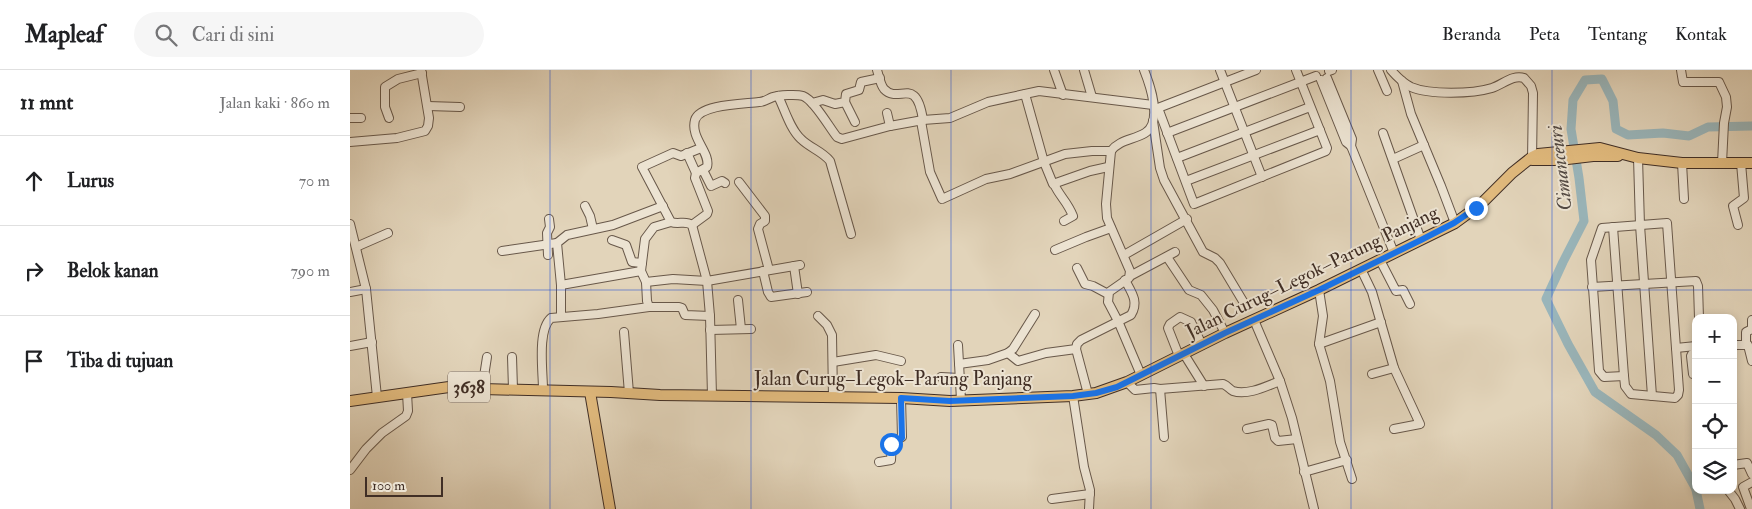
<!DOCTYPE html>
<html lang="id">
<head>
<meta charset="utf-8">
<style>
  body { margin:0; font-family:"IM FELL Double Pica",serif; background:#f6f6f6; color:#202124 }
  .controls { position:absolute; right:15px; bottom:15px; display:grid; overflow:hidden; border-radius:10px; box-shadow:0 2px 8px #0003 }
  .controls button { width:45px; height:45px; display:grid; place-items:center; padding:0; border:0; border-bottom:1px solid #e0e0e0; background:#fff; color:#202124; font:25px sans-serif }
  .scale { position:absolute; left:15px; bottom:12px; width:78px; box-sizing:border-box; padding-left:5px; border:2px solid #402e25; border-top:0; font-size:14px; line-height:18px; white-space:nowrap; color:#402e25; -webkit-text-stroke:4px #ece3d2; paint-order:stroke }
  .stop { position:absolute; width:15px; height:15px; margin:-11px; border:4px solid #1a73e8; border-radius:50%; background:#fff }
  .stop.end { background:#1a73e8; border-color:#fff; box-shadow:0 1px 5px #0008 }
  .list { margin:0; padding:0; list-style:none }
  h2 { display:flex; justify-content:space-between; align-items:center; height:65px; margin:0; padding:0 20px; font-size:21px }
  h2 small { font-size:16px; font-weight:400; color:#757577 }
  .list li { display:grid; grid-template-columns:32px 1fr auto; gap:15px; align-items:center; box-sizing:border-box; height:90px; padding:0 20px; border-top:1px solid #e0e0e0 }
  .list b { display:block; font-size:19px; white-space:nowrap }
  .list em { font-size:16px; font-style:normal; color:#757577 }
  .icon { flex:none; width:28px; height:28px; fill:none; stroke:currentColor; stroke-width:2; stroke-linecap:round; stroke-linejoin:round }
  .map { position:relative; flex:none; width:1402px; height:439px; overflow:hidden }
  header { display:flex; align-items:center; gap:30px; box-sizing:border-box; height:70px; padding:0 25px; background:#fff; border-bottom:1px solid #e0e0e0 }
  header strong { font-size:24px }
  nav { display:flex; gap:28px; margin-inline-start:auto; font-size:18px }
  .search { width:350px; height:45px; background:#f6f6f6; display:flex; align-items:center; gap:12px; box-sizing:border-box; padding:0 18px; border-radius:28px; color:#757577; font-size:19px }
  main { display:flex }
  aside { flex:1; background:#fff }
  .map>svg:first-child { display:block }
</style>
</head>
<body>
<header>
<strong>Mapleaf</strong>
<div class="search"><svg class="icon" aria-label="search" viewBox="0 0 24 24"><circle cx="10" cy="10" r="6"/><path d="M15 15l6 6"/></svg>Cari di sini</div>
<nav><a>Beranda</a><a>Peta</a><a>Tentang</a><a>Kontak</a></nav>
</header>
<main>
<aside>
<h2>11 mnt<small>Jalan kaki · 860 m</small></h2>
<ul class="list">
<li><svg class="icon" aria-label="ahead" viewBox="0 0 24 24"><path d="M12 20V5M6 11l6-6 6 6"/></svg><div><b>Lurus</b></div><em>70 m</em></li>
<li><svg class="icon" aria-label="right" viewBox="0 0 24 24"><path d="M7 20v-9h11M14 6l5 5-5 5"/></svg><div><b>Belok kanan</b></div><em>790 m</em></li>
<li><svg class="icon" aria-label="arrive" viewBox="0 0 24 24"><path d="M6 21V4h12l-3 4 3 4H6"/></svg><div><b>Tiba di tujuan</b></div></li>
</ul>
</aside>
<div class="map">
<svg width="1402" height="439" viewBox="0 0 1402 439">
  <rect width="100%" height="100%" fill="#e2d4ba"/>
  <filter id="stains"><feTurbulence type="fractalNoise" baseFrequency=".004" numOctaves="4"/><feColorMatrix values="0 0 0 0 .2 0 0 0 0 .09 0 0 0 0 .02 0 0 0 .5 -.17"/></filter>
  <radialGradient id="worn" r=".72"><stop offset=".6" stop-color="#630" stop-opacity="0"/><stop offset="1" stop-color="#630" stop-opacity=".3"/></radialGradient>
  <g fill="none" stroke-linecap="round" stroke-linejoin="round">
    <g stroke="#99b5ba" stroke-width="9">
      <polyline points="1346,419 1327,385 1306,365 1245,322 1218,274 1196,229 1213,192 1234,151 1229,108 1221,59 1223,30 1235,10 1252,9 1263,31 1266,59 1278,65 1313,63 1339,66 1358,57 1402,56"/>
      <polyline points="1346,420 1350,439"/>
    </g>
    <g stroke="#68584a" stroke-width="10">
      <g id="minor">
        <path d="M 527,0 C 529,6 530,14 534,19 C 549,35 566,4 573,50"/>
        <polyline points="704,0 713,25"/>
        <polyline points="734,0 742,27"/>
        <polyline points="870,0 912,107"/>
        <polyline points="906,0 808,38 844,134 976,81 977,78 946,0"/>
        <polyline points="1028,0 1037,21"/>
        <path d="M 1041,0 C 1047,7 1053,13 1061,17 C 1080,25 1122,24 1142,18 C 1152,15 1163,4 1174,8 L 1181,16 L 1183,23 L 1182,90"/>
        <polyline points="1331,0 1333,12 1369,12 1376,27 1377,37 1374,53 1372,93"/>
        <polyline points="979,1 982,0"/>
        <polyline points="977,8 1002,69 1001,76"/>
        <polyline points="971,10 996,72 1001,76 1044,183"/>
        <polyline points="1052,11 1061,44 1091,116 1105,153"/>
        <polyline points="675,24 694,92 703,114 740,101 758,97"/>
        <path d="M 428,26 C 435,40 440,59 451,69 C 460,78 472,81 480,91 L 501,164"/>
        <polyline points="495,32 505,52"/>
        <polyline points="462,33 473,30 485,34 495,32 496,24 509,20 511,12 530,8"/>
        <polyline points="78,36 110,37"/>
        <polyline points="537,43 540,56"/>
        <polyline points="0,48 11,48"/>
        <polyline points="39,48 35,37 35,17 48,9 72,3"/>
        <polyline points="571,51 580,102 592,129 636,109 660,104 715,84 742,81 761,81"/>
        <polyline points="803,51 810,98 814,110 853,182 865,188 870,193 894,233"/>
        <polyline points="817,63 966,6"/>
        <polyline points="1033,63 1071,170"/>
        <polyline points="0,72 47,68 75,61 78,56 79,48 71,0"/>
        <path d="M 351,78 L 331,86 L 323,83 L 292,97 L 321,152 C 329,155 335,150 342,155 L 357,211 L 360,246 L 362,326"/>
        <polyline points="337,83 346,103"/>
        <polyline points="827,88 960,37"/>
        <polyline points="1288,88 1290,155 1302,326"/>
        <polyline points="1043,89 1074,75"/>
        <polyline points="1332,93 1334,129"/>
        <polyline points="353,100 361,116 372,111 375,113"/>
        <polyline points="836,111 970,60"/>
        <polyline points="389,112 415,146 415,151 410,154 408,159 419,200"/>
        <path d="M 704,114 C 710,127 717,131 723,146 L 714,151"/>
        <polyline points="235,136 240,146 243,159"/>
        <polygon points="1317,153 1329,320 1328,325 1325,328 1281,324 1275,316 1274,306 1254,307 1249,301 1241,190 1252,158"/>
        <polyline points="0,154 16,219 27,327"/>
        <path d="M 342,155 L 357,144 L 358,141 L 345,108 L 346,103 L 357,97 C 361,83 340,68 345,50 C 350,34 395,34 409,32 C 414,32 418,29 423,27 C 429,25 447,24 453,26 C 464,30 479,57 487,67 L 492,69 L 540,56 L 573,50 L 600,48 L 638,32 L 689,21 L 803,35"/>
        <polyline points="1388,155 1383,136 1394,128 1391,93"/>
        <polyline points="1263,157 1274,306"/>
        <polyline points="262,170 276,175 282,192 292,193"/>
        <polyline points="6,177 38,163"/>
        <polyline points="705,180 736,167 761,158"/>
        <polyline points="152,181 207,173"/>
        <polyline points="198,185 197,163 200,157 199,149"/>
        <polyline points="774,185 837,149"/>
        <polyline points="817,187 839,220 851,225 863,240 875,263"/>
        <polyline points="1030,190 1046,221 1053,220 1060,234"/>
        <polyline points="444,196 448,224"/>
        <polyline points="727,198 735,214 743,216 758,224"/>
        <polyline points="1011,199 1022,222 1044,298 1070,354 1044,359"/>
        <polyline points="413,201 418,222 421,227 457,222"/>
        <polyline points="780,206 825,182"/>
        <polyline points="296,212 323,209 357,211 450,195"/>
        <polyline points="211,215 291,201"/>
        <polyline points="1242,217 1346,211 1348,216 1349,248"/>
        <polyline points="969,220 973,246 969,274 980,311 990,372 1002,409"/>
        <polyline points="0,222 16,219"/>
        <polyline points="388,230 391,259"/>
        <polyline points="299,237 329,237 332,238 335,245 360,246"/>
        <polyline points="468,246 477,255 482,265 483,328"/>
        <polyline points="211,247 211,215 207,173 217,165 263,155 313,136"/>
        <polyline points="904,250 930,311 942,348 964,439"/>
        <polyline points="360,260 401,259"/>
        <polyline points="274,262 279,323"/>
        <polyline points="969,274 1031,252"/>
        <polyline points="1396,274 1396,262 1402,259 1402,250"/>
        <polyline points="608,275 611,330"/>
        <polyline points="1383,275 1398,275 1402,291"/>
        <polyline points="0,276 22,272"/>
        <polyline points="1326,278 1346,276"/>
        <polyline points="658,283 668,291 696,283 726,279"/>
        <polyline points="834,284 854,316"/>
        <polyline points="829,286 818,258 820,254 830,247 841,252 852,275"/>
        <polyline points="162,287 163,319"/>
        <polyline points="483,292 526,285 551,291"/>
        <polyline points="609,294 638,290 658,283 663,279 685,244"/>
        <polyline points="1022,304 1044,298"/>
        <polyline points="1343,304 1341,286 1342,284 1346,282"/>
        <path d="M 791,305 L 768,251 L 758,232 L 759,222 L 779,208 L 780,201 L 757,148 L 756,134 L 761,81 C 769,70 783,70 795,63 C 813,52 800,15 794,0"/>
        <polyline points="591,307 609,308"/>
        <path d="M 777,312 L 785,320 L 804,318 L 810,319 L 873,314 C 878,316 879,319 883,321 C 897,326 917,316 930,311"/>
        <polyline points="132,319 137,287"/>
        <polyline points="810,319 814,367"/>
        <path d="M 193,320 C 193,301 187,260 201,248 L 248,244 L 299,237 L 297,231 L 296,212 L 291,201 L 295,169 L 304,157 L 321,152"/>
        <path d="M 738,324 L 726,279 L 727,274 L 731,270 L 781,245 C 789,232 782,223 775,210"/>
        <polyline points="723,326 734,397 740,420 739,439"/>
        <polyline points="897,359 919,354 922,355 925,368 928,371 947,369"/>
        <polyline points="529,392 541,390 542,372 552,367 551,328"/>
        <polyline points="1383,395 1397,393 1402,404"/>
        <polyline points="0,400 16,379 32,363 56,346 58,341 57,323"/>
        <polyline points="954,402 997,390"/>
        <polyline points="1378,420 1385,429 1390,439"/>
        <polyline points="702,429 740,424"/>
        <polyline points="1401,439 1393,417 1402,412"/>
      </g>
    </g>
    <g stroke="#402e25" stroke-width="12">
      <g id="major">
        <polyline points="1182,90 1209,90 1243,86 1268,86"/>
        <polyline points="240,322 260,439"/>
        <polyline points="0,331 106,316 132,319 261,322 310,325 551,328 600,331 723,326 746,323 777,312 875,263 969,220 1105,153 1131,134 1162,103 1182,87 1188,84 1250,78 1288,88 1332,93 1402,93"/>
      </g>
    </g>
    <use href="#minor" stroke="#ece3d2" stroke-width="8"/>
    <use href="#major" stroke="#e1ba7d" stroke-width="10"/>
  </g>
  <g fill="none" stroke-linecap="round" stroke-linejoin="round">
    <polyline stroke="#1a73e8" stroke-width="6" points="541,374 542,371 550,370 552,368 551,328 600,331 723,326 746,323 767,317 875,263 969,220 1071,170 1104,153 1126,138"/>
  </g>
  <path fill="none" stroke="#1d4ed8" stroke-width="1" stroke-opacity="0.55" d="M 200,0 L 200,439M 401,0 L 401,439M 601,0 L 601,439M 801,0 L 801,439M 1001,0 L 1001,439M 1202,0 L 1202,439M 0,220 L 1402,220"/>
  <g text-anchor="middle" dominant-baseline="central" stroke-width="4" stroke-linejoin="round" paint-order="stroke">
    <rect fill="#ece3d2" stroke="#746459" stroke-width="1" x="98" y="301.5" width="42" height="31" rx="4"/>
    <g font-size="18" font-weight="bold" fill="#402e25">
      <text x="119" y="317">3638</text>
    </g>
    <g font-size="19" fill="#402e25" stroke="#ece3d2">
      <text transform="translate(962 202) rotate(-26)">Jalan Curug–Legok–Parung Panjang</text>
      <text x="543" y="309">Jalan Curug–Legok–Parung Panjang</text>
    </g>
    <g font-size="20" font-style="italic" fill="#524943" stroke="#ece3d2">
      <text transform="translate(1210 98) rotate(-97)">Cimanceuri</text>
    </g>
  </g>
  <rect width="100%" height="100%" filter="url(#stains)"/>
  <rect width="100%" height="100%" fill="url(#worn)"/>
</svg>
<div class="controls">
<button>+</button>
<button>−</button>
<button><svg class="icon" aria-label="locate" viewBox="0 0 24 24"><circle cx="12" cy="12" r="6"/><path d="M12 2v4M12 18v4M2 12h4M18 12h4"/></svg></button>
<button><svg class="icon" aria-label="layers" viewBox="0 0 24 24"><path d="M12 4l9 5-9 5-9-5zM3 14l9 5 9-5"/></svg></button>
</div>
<div class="scale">100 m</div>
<div class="stop" style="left:541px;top:374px"></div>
<div class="stop end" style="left:1126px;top:138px"></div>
</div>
</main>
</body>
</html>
